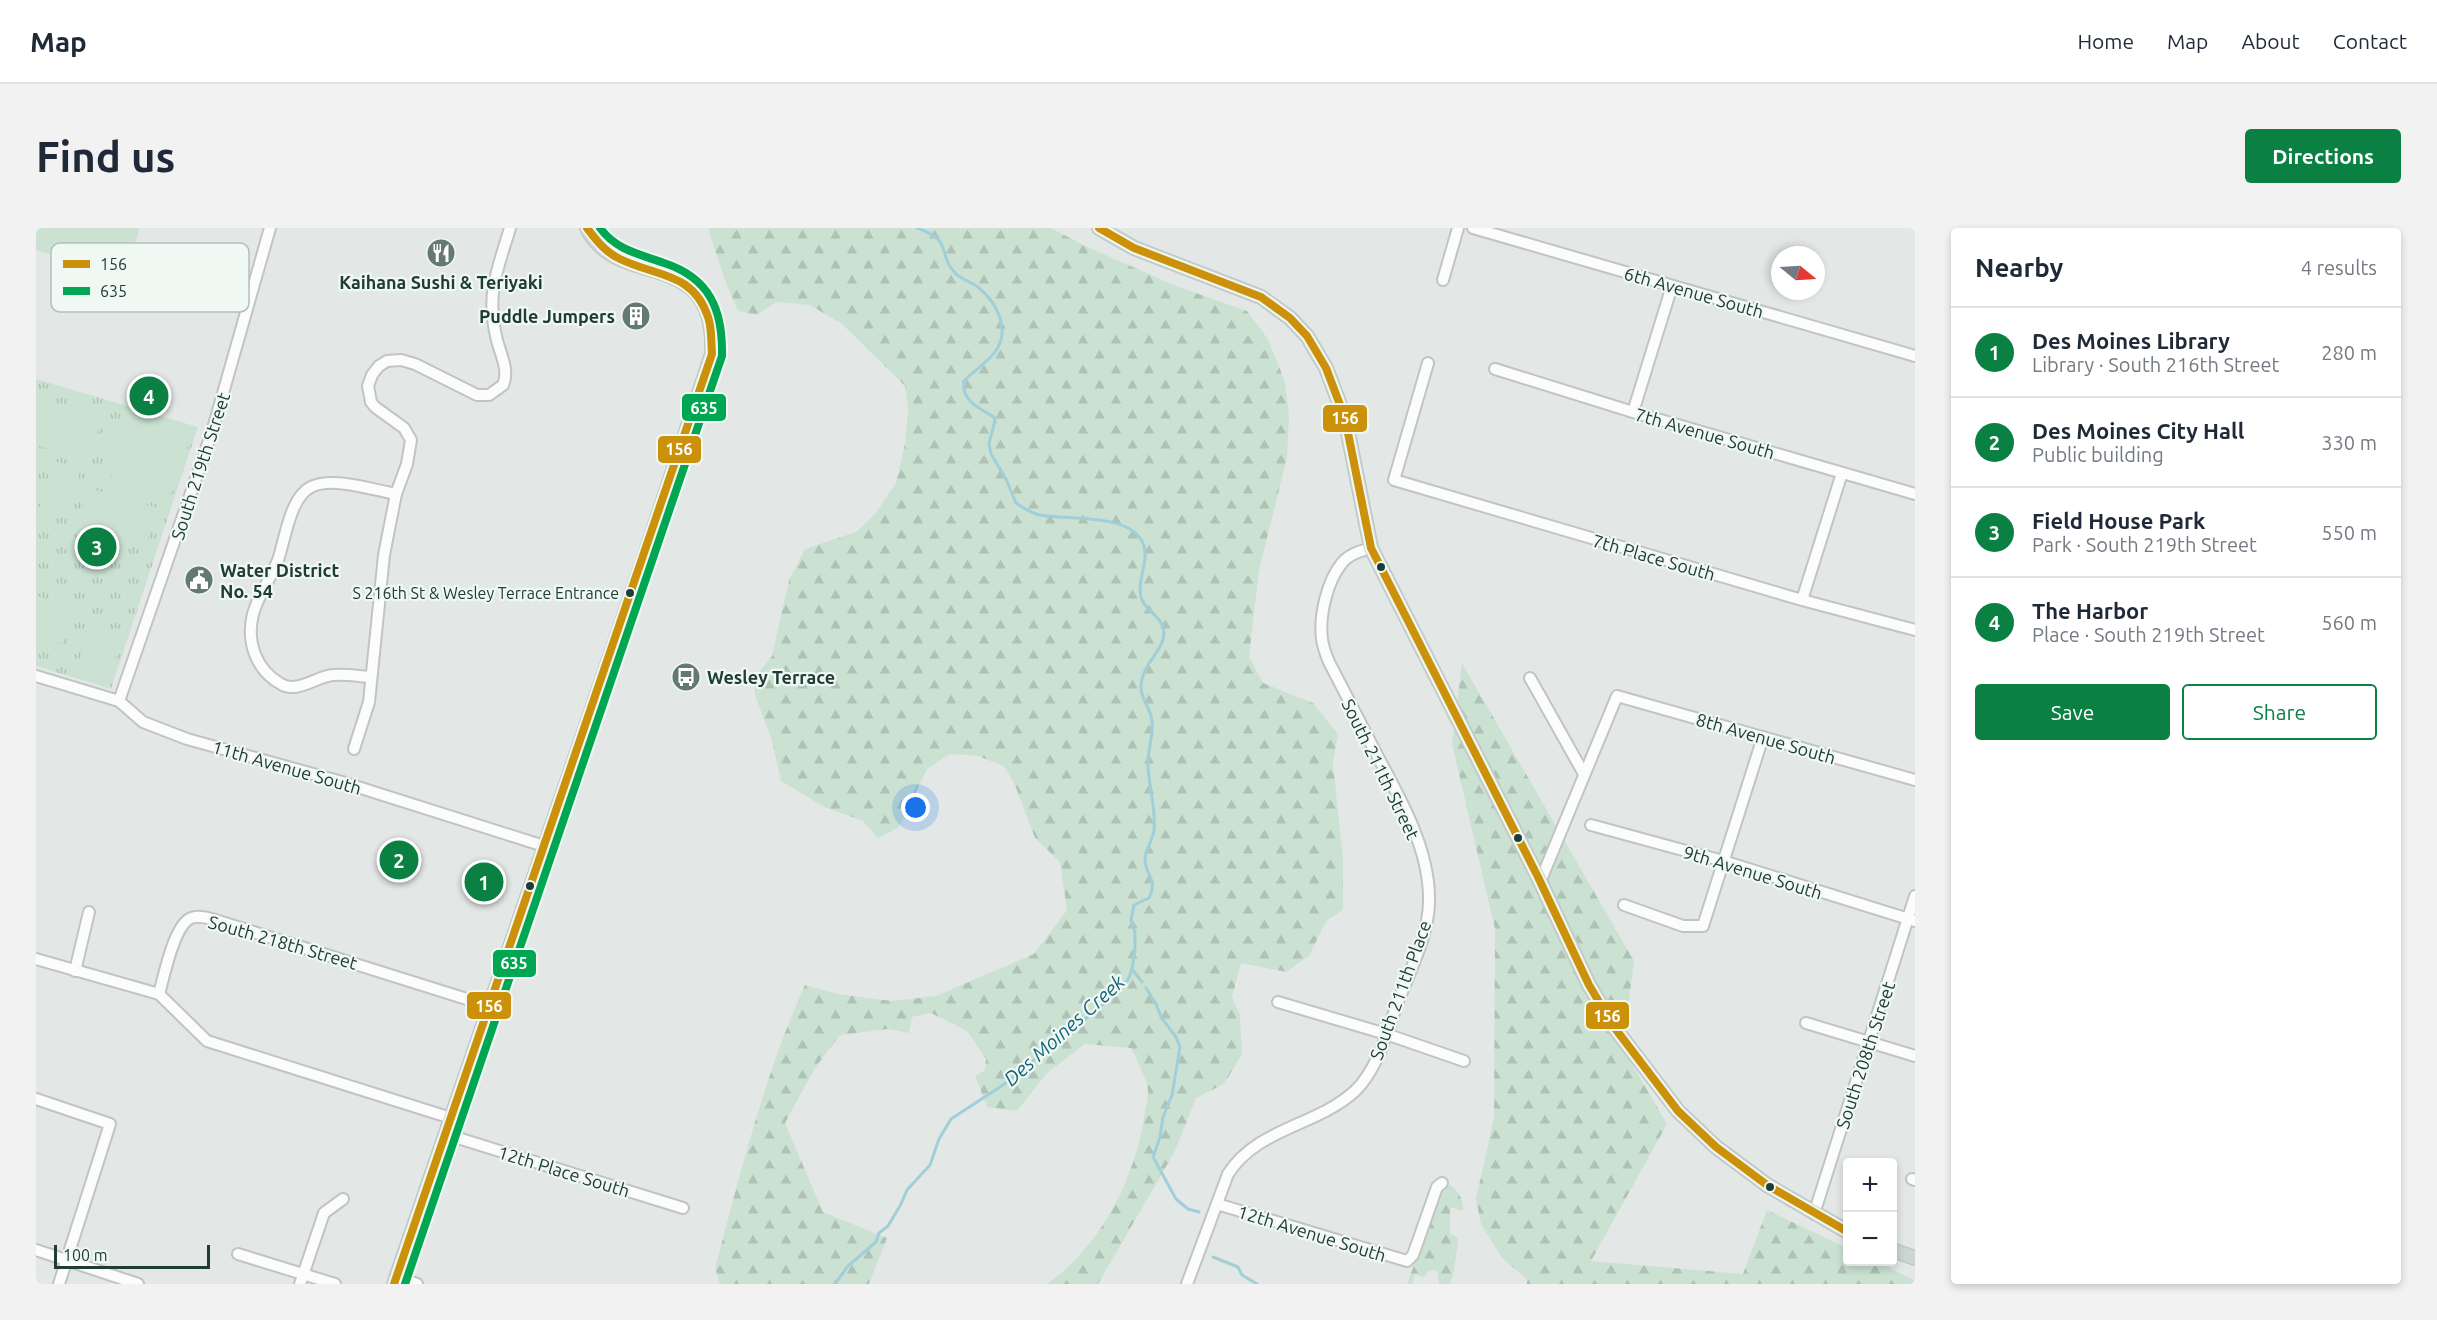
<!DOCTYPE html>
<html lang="en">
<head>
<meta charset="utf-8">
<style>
  body { margin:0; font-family:Ubuntu,sans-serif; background:#f2f2f3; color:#1f2937 }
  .controls { position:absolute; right:18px; bottom:18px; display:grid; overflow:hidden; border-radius:6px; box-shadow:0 3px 9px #0003 }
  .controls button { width:54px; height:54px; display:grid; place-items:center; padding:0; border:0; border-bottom:2px solid #e0e1e3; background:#fff; color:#1f2937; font:30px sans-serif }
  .compass { position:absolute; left:1735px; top:18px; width:54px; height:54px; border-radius:50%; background:#fff; box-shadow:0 3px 9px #0003; rotate:108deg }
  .scale { position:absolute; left:18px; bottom:15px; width:156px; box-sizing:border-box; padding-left:6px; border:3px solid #203c36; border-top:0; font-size:16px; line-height:21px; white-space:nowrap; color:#203c36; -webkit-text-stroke:4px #f0f8f4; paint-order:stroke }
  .you { position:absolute; left:880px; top:580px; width:21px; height:21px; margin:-15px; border:4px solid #fff; border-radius:50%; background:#1a73e8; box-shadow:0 0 0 9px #1a73e833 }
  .badge { display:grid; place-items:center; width:39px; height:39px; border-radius:50%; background:#0b8043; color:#fff; font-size:20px; font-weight:700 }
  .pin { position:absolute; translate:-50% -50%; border:3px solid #fff; box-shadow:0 2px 6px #0006 }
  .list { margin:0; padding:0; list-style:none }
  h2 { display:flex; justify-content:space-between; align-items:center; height:78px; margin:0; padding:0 24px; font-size:26px }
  h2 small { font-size:20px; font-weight:400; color:#747a83 }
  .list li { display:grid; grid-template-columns:39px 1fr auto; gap:18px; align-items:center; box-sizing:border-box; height:90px; padding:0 24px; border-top:2px solid #e0e1e3 }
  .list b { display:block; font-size:22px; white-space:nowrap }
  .list p { margin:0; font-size:20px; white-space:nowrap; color:#747a83 }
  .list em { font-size:20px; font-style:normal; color:#747a83 }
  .actions { display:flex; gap:12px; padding:18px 24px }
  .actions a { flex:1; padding:14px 0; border:2px solid #0b8043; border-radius:6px; text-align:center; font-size:21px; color:#0b8043 }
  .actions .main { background:#0b8043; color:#fff }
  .map { position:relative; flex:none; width:1879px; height:1056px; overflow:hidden; border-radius:6px }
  header { display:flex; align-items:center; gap:36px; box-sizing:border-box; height:84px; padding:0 30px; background:#fff; border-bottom:2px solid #e0e1e3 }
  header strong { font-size:28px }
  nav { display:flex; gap:33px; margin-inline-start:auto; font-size:21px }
  .intro { display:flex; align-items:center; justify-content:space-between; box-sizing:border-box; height:144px; padding:0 36px }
  h1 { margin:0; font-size:42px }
  .button { padding:15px 27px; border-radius:6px; background:#0b8043; color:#fff; font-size:21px; font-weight:700 }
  main { display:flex; gap:36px; padding:0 36px }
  aside { flex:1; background:#fff; border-radius:6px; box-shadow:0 3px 9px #0003 }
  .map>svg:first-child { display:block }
</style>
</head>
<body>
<header>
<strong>Map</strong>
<nav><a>Home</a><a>Map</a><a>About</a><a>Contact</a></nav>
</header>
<div class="intro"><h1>Find us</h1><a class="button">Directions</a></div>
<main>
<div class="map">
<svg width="1879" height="1056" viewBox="0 0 1879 1056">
  <defs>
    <pattern id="forest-firs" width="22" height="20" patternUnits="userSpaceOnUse" patternTransform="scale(1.5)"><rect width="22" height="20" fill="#cbe2d3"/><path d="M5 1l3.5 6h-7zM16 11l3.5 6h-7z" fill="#aec3b6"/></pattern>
    <pattern id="park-tufts" width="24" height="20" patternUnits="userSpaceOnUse" patternTransform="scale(1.5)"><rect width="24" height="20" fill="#cbe2d3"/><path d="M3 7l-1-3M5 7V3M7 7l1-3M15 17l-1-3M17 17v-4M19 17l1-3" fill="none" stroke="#aec3b6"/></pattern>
  </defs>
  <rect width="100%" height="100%" fill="#e3e8e6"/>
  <g fill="url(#forest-firs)">
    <path d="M 672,0 L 1015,0 L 1047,17 L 1140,58 L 1211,83 L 1232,111 L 1249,154 L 1253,188 L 1251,229 L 1223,343 L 1213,428 L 1227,455 L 1277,475 L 1302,506 L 1297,535 L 1307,631 L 1307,682 L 1290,693 L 1273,728 L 1250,744 L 1205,735 L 1196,769 L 1204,787 L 1206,826 L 1188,856 L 1160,870 L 1139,923 L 1062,1056 L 1011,1056 C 1065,1017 1097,955 1108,890 C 1109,882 1112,871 1112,863 C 1111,849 1100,832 1095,820 L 1049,816 L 1011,845 L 981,883 L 951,879 L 939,848 L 949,842 L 950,831 L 931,803 L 895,785 L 876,789 L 873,805 L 852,801 L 804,807 L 779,840 L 749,895 L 787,984 L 851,1010 L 833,1056 L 684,1056 L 679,1040 C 705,944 728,847 769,757 L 802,766 L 856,773 L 900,768 L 998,726 L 1031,682 L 1024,634 L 999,610 L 979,557 L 968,538 L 942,528 L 914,526 L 891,541 L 863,599 L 842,610 L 827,593 L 788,579 L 745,553 L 736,513 L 719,467 L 718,450 L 736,428 L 753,352 L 769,321 L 820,304 L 839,286 L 860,255 L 869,216 L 872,181 L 869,158 L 806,96 L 774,77 L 740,74 L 721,87 L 702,83 L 688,50 Z"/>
    <polygon points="1426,435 1598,733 1587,821 1631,896 1555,1033 1707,1046 1731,982 1811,1020 1812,1034 1840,1034 1879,1052 1879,1056 1491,1056 1491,1051 1466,1030 1445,996 1440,971 1458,890 1459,701 1416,516"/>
    <path d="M 1415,957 C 1423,964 1427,971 1427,981 L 1425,983 L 1417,979 L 1414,981 L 1414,1005 L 1422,1010 L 1422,1015 L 1417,1048 L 1413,1056 L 1403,1056 L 1401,1043 C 1394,1041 1392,1043 1388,1049 L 1379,1046 L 1376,1056 L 1371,1056 L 1406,960 Z"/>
  </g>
  <polygon fill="url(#park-tufts)" points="0,151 162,199 75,461 0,438"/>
  <g fill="#cbe2d3">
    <polygon points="0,0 104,0 88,49 0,22"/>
    <polygon points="0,172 65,191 53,232 0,217"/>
    <path d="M 88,184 L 156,204 L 138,263 C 131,265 123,270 116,271 C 92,273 67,248 68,224 C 69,208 79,195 88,184 Z"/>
    <polygon points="17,233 45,241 30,289 3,281"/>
    <polygon points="52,260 121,280 109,321 40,301"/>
    <polygon points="1,368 37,379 32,395 0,386"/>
    <polygon points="0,390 31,400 26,416 0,408"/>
    <polygon points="54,400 86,410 72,452 30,438 44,432"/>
  </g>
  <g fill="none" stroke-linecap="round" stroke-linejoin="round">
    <g stroke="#a1cfd9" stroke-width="3">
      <polyline points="1096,741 1106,754"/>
      <polyline points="1110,760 1120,776 1125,789 1140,809 1144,819 1136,867 1127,889 1124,909 1117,929 1140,971 1152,981 1163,984"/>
      <polyline points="1177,1029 1202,1039 1206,1047 1221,1056"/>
      <path d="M 799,1056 L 812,1038 L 840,1014 L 843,1005 L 852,998 L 865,976 L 871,962 L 894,937 L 903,911 L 915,891 L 967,857 L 1070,774 L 1092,752 L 1096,741 L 1099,721 L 1099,705 L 1095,692 L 1098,677 L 1113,670 C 1122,651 1110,649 1109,632 C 1109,622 1117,612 1118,602 C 1120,580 1113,559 1112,538 C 1111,523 1118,507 1116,493 C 1115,480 1104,471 1105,458 C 1106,436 1128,422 1128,405 C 1127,389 1112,385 1106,372 C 1098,353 1118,329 1104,310 C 1088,286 1030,292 1004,287 C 995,285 987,280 980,275 L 970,251 L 955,226 L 953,215 L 959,193 L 958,189 C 943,180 925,173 928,153 C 938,142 953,134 961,121 C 974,100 960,74 943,60 C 936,54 927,52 920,46 C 900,26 919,13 881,0"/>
    </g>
    <g stroke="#c0c5c3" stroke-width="14">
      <g id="minor">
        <polyline points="1437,0 1879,128"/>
        <polyline points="1407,52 1422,0"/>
        <polyline points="1392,135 1358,252 1766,372 1879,402"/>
        <polyline points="1459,141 1597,184 1879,266"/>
        <polyline points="1597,184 1636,58"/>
        <polyline points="1766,372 1806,245"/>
        <polyline points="0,448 83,473 107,494 151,511 306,554 508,618"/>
        <path d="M 334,449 C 322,448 309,446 297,447 C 281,448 261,466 245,456 C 220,442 210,414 217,386 C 222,367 235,350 242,332 C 249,312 254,269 275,259 C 296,248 337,262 360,266"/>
        <polyline points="1494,450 1548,546"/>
        <polyline points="83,473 176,204 234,0"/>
        <path d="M 318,521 L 333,474 L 348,327 L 360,266 L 371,236 L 375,212 L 368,200 L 339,179 L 335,174 L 332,158 L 336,147 L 343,138 L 351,133 L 365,132 L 379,136 L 441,167 L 453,167 L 467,157 C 474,141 463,124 460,108 C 450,64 462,41 474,0"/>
        <polyline points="1555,597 1687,633 1879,693"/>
        <polyline points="1504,654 1581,468 1879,552"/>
        <polyline points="1588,677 1647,698 1667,698 1727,509"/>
        <polyline points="0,731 123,766 171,813 415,890"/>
        <polyline points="39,743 53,684"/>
        <path d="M 123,766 C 128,748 138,697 155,690 C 165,686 182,693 192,696 L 453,778"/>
        <polyline points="1242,774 1350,806 1428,833"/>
        <polyline points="1770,795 1879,828"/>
        <polyline points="0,871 74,896 23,1056"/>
        <polyline points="409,906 647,980"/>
        <polyline points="1876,951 1879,952"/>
        <polyline points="1181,976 1371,1033 1377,1027 1401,959 1406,955"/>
        <polyline points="1778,986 1879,668"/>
        <polyline points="0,1022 102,1056"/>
        <polyline points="202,1026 299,1056"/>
        <polyline points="360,1049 381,1056"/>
        <polyline points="264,1056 288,985 307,971"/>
        <path d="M 1151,1056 L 1192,946 C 1221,900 1281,898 1319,863 C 1342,841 1351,803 1362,774 C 1374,742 1394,705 1393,670 C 1393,620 1364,570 1341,527 C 1325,496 1309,465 1293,434 C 1290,427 1287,419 1286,411 C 1283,388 1291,353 1306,335 C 1313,326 1325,323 1335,320"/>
      </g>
    </g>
    <g stroke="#bbc5c3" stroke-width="16">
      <g id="major">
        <polyline points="1063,0 1098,20 1225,69 1254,90 1271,108 1290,140 1309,190 1335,320 1502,649 1553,757 1578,799 1642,883 1680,919 1731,957 1812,1004"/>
        <polyline points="1856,1022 1879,1030"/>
        <path d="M 358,1056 L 608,330 L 676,126 C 681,15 582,64 551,0"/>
      </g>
    </g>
    <use href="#minor" stroke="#fbfcfb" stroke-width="10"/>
    <use href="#major" stroke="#ccd5d3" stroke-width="14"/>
    <g stroke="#f0f8f4" stroke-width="12">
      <g id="bus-1">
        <polyline points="1063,0 1098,20 1225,69 1254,90 1271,108 1290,140 1309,190 1335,320 1502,649 1553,757 1578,799 1642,883 1680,919 1731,957 1812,1004"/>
        <path d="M 358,1056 L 676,126 C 675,114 676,100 672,89 C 657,44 621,49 584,31 C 569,24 561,13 551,0"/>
      </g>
    </g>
    <g stroke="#f0f8f4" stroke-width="12">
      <path id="bus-2" d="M 369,1056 L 686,128 C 687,82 674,50 628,35 C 603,26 580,22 564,0"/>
    </g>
    <use href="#bus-1" stroke="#cc910b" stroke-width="8"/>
    <use href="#bus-2" stroke="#00a651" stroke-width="8"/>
  </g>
  <defs>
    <g id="restaurant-disc" transform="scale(1.5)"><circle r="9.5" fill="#647874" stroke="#f0f8f4"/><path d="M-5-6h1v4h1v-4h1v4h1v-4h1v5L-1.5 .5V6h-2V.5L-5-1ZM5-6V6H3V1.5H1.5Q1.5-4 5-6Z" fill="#fff"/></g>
    <g id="building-disc" transform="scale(1.5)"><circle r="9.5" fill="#647874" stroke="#f0f8f4"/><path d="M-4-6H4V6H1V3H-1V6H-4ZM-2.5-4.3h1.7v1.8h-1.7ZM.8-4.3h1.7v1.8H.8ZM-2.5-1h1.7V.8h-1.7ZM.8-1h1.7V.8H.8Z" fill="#fff"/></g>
    <g id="civic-disc" transform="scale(1.5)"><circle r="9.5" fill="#647874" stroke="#f0f8f4"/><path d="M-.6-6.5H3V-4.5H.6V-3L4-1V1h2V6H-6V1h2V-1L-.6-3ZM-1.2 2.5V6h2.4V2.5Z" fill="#fff"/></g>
    <g id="bus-disc" transform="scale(1.5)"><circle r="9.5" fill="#647874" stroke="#f0f8f4"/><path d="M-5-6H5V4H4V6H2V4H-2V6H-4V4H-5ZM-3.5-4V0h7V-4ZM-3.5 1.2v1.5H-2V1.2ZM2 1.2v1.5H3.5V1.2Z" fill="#fff"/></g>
  </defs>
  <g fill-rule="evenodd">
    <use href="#restaurant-disc" x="405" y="25"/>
    <use href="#building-disc" x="600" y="88"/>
    <use href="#civic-disc" x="163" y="352"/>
    <use href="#bus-disc" x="650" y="449"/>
  </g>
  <g fill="#203c36" stroke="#f0f8f4" stroke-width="2">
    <circle cx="1345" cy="339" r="5"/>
    <circle cx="594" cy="365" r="5"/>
    <circle cx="1482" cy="610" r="5"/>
    <circle cx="494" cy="658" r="5"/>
    <circle cx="1734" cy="959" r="5"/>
  </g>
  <g text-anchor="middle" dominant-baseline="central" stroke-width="4.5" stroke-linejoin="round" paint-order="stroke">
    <g font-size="16" fill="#203c36" stroke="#f0f8f4" text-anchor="end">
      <text x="583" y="365">S 216th St &amp; Wesley Terrace Entrance</text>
    </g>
    <g font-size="18" font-weight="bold" fill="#203c36" stroke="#f0f8f4" text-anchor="start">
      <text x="405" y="54" text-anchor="middle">Kaihana Sushi &amp; Teriyaki</text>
      <text x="579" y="88" text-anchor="end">Puddle Jumpers</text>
      <text x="184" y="342">Water District<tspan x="184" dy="21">No. 54</tspan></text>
      <text x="671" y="449">Wesley Terrace</text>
    </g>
    <g font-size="18" fill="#203c36" stroke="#f0f8f4">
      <text transform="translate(1658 64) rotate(16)">6th Avenue South</text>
      <text transform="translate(1669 205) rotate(16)">7th Avenue South</text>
      <text transform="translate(164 238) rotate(-72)">South 219th Street</text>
      <text transform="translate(1618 329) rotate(16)">7th Place South</text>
      <text transform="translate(1730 510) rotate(16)">8th Avenue South</text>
      <text transform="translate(251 539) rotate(16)">11th Avenue South</text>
      <text transform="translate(1345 541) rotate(64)">South 211th Street</text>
      <text transform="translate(1717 644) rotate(17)">9th Avenue South</text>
      <text transform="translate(247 714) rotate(16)">South 218th Street</text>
      <text transform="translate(1364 762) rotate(-70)">South 211th Place</text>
      <text transform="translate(1829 827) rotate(-72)">South 208th Street</text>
      <text transform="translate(528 943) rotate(17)">12th Place South</text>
      <text transform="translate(1276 1005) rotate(17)">12th Avenue South</text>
    </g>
    <g font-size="20" font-style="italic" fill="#17657b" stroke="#f0f8f4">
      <text transform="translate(1028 802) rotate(-42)">Des Moines Creek</text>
    </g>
  </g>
  <rect x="15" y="15" width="198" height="69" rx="9" fill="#f0f8f4" stroke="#b2c0bb" stroke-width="1.5"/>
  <rect x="27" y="32" width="27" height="8" fill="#cc910b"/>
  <rect x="27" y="59" width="27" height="8" fill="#00a651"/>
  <g font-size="16" fill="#203c36">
    <text x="64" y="42">156</text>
    <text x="64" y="69">635</text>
  </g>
  <g stroke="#f0f8f4" stroke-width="2">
    <rect x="645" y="165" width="46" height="29" rx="6" fill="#00a651"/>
    <rect x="1286" y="176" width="46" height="29" rx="6" fill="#cc910b"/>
    <rect x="621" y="207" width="45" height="29" rx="6" fill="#cc910b"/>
    <rect x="456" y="721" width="45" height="29" rx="6" fill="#00a651"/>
    <rect x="430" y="763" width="46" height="29" rx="6" fill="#cc910b"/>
    <rect x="1549" y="773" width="45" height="29" rx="6" fill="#cc910b"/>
  </g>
  <g font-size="16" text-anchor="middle" font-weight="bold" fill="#fff">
    <text x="668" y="186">635</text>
    <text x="1309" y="196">156</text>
    <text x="643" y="227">156</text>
    <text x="478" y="741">635</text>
    <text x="453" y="784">156</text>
    <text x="1571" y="794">156</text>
  </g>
</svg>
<div class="controls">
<button>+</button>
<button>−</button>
</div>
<svg class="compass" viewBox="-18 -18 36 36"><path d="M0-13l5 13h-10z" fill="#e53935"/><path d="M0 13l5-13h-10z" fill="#747a83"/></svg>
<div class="scale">100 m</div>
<div class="you"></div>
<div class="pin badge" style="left:448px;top:654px">1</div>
<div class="pin badge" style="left:363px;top:632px">2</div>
<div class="pin badge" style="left:61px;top:319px">3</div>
<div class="pin badge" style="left:113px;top:168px">4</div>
</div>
<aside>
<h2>Nearby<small>4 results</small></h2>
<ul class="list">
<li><span class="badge">1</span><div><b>Des Moines Library</b><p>Library · South 216th Street</p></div><em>280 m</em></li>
<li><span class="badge">2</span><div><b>Des Moines City Hall</b><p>Public building</p></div><em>330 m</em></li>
<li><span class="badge">3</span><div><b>Field House Park</b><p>Park · South 219th Street</p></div><em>550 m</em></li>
<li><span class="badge">4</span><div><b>The Harbor</b><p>Place · South 219th Street</p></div><em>560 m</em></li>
</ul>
<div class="actions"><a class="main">Save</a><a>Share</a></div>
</aside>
</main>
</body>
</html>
